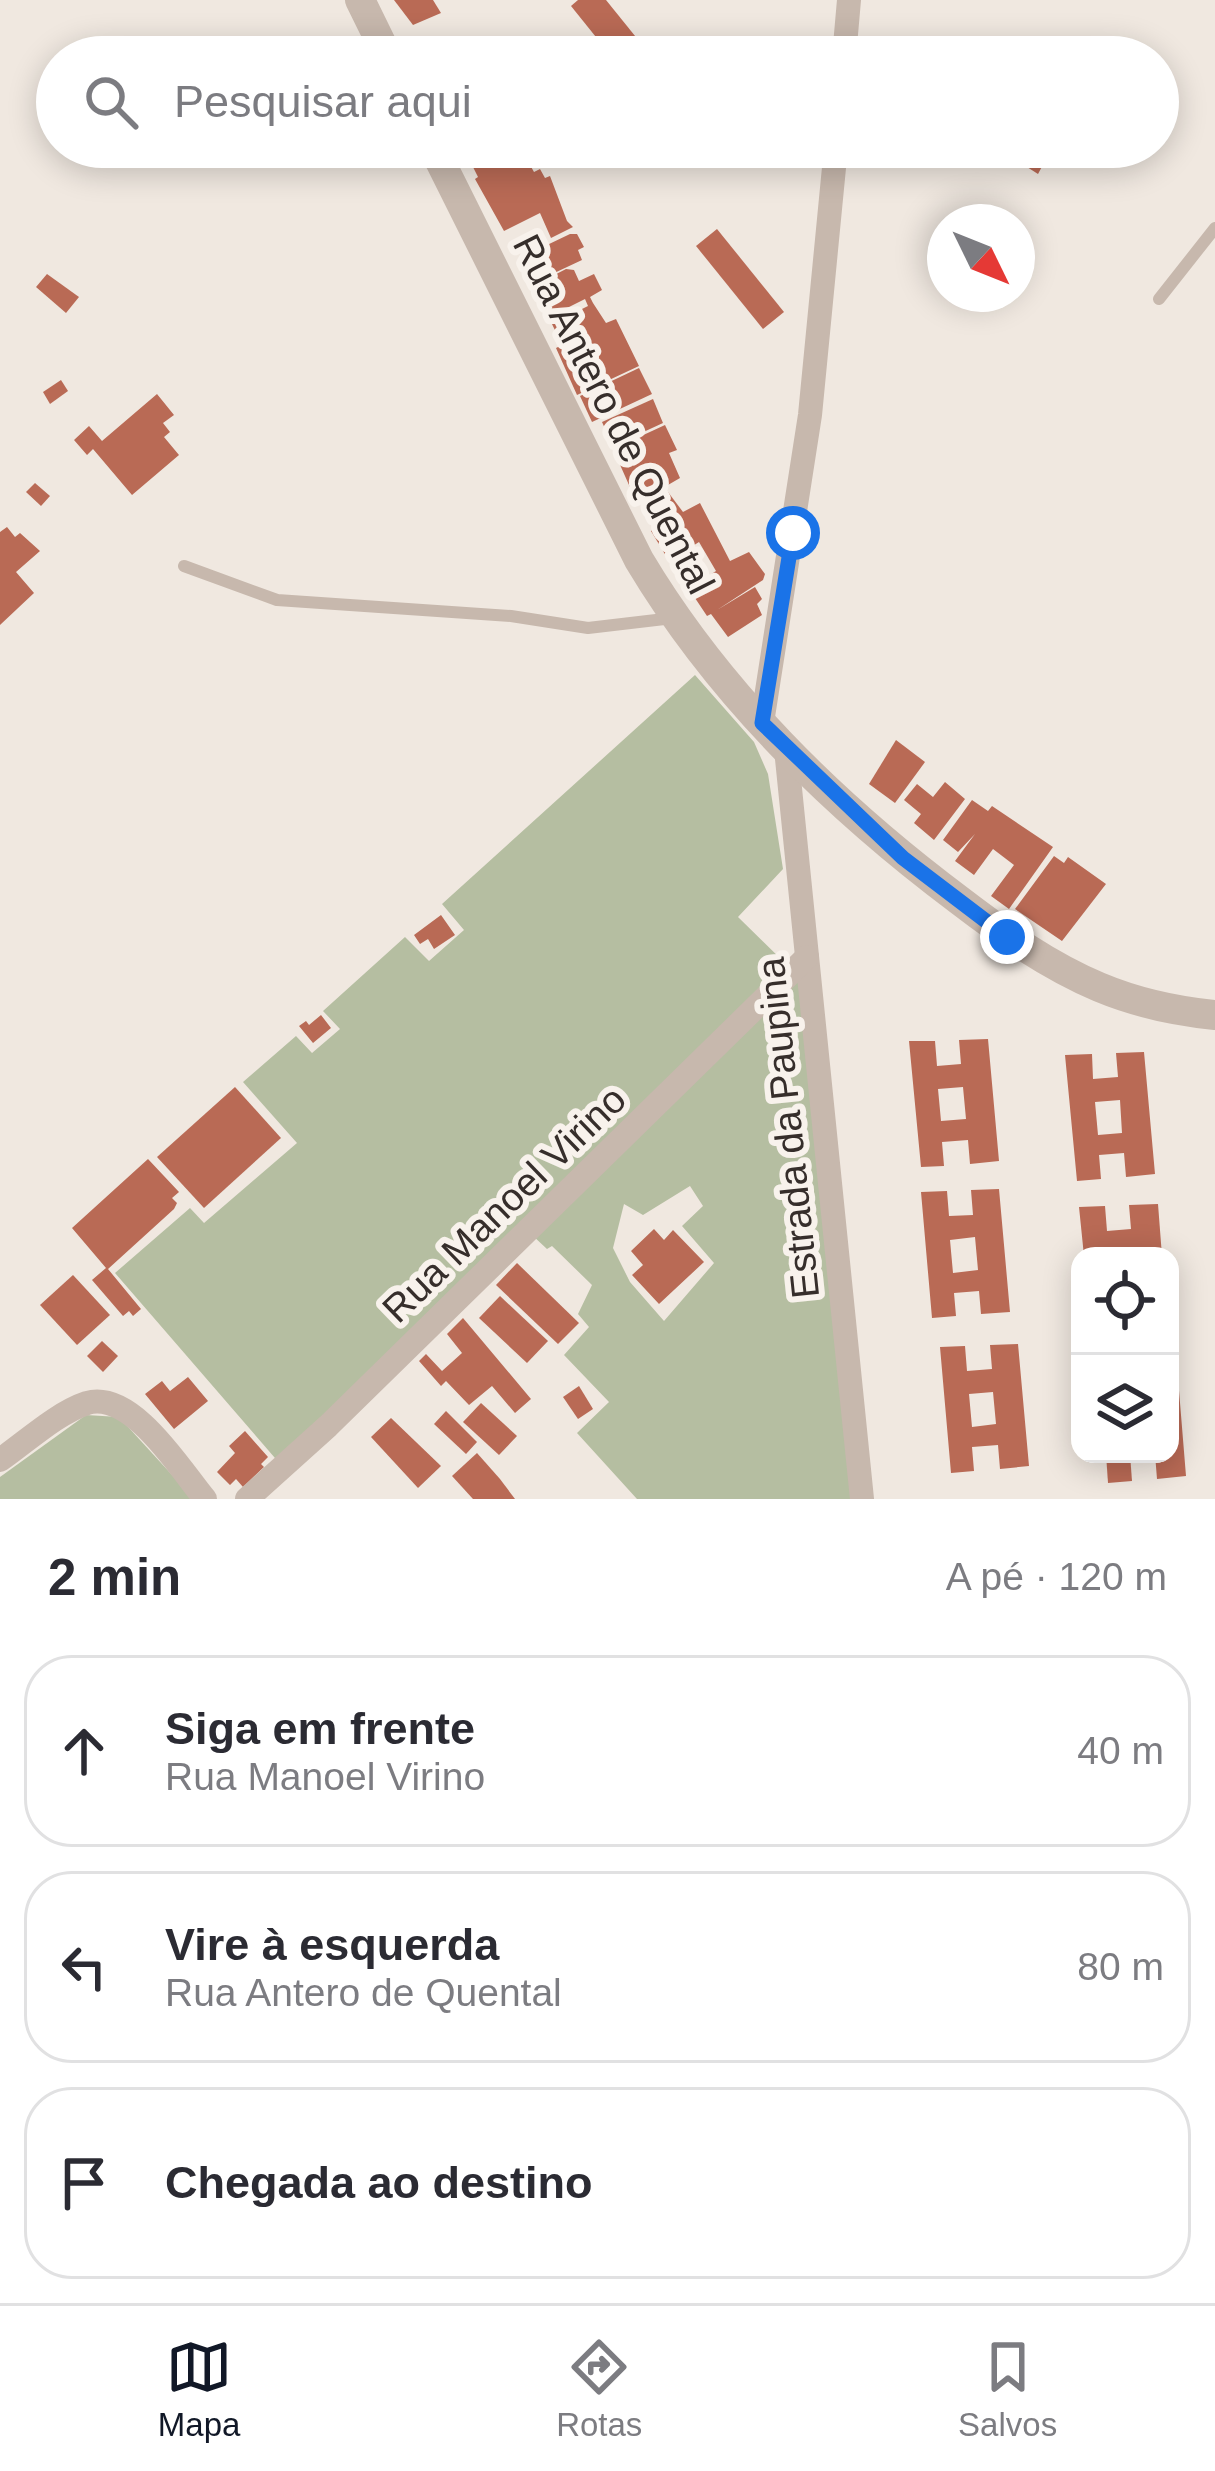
<!DOCTYPE html>
<html lang="pt">
<head>
<meta charset="utf-8">
<style>
  body { margin:0; font-family:Helvetica,sans-serif; background:#f7f7f7; color:#2b2b33 }
  .controls { position:absolute; right:36px; bottom:36px; display:grid; overflow:hidden; border-radius:24px; box-shadow:0 6px 30px #0003 }
  .controls button { width:108px; height:108px; display:grid; place-items:center; padding:0; border:0; border-bottom:3px solid #e1e1e2; background:#fff; color:#2b2b33; font:60px sans-serif }
  .compass { position:absolute; left:927px; top:204px; width:108px; height:108px; border-radius:50%; background:#fff; box-shadow:0 6px 30px #0003; rotate:133deg }
  .stop { position:absolute; width:36px; height:36px; margin:-27px; border:9px solid #1a73e8; border-radius:50%; background:#fff }
  .stop.end { background:#1a73e8; border-color:#fff; box-shadow:0 3px 12px #0008 }
  .list { margin:0; padding:0; list-style:none }
  h2 { display:flex; justify-content:space-between; align-items:center; height:156px; margin:0; padding:0 48px; font-size:51px }
  h2 small { font-size:39px; font-weight:400; color:#7c7c81 }
  .list li { display:grid; grid-template-columns:78px 1fr auto; gap:36px; align-items:center; box-sizing:border-box; height:192px; margin:0 24px 24px; padding:0 24px; border:3px solid #e1e1e2; border-radius:48px }
  .list b { display:block; font-size:45px; white-space:nowrap }
  .list p { margin:0; font-size:39px; white-space:nowrap; color:#7c7c81 }
  .list em { font-size:39px; font-style:normal; color:#7c7c81 }
  .icon { flex:none; width:66px; height:66px; fill:none; stroke:currentColor; stroke-width:2; stroke-linecap:round; stroke-linejoin:round }
  .map { position:relative; flex:none; width:1215px; height:1499px; overflow:hidden }
  .search { position:absolute; background:#fff; box-shadow:0 6px 30px #0003; left:36px; right:36px; top:36px; height:132px; display:flex; align-items:center; gap:30px; box-sizing:border-box; padding:0 42px; border-radius:66px; color:#7c7c81; font-size:45px }
  .sheet { height:804px; background:#fff }
  nav { display:flex; justify-content:space-around; align-items:center; box-sizing:border-box; height:168px; border-top:3px solid #e1e1e2; background:#fff; font-size:33px; color:#7c7c81 }
  nav a { display:grid; justify-items:center; gap:6px }
  nav .on { color:#111827 }
  .map>svg:first-child { display:block }
</style>
</head>
<body>
<div class="map">
<svg width="1215" height="1499" viewBox="0 0 1215 1499">
  <rect width="100%" height="100%" fill="#f0e8e0"/>
  <g fill="#b5bea1" fill-rule="evenodd">
    <polygon points="695,675 754,742 768,774 783,869 738,917 789,967 281,1465 115,1273 190,1208 204,1223 297,1143 243,1082 296,1036 312,1053 340,1029 323,1011 405,937 429,961 464,930 442,904"/>
    <path d="M 802,972 L 852,1499 L 637,1499 L 577,1433 L 609,1402 L 564,1355 L 589,1327 L 578,1314 L 592,1285 L 552,1246 L 547,1249 L 532,1235 ZM 690,1186 L 703,1206 L 682,1226 L 714,1263 L 664,1321 L 630,1282 L 613,1248 L 624,1204 L 643,1215 Z"/>
    <polygon points="86,1415 119,1417 194,1499 0,1499 0,1477"/>
  </g>
  <g fill="#b96a55" fill-rule="evenodd">
    <polygon points="394,0 433,0 441,13 413,25"/>
    <polygon points="578,0 606,0 652,57 612,57 571,6"/>
    <polygon points="463,147 536,147 524,154 534,172 540,169 545,178 550,176 567,221 573,227 551,238 540,213 504,231 475,179 478,177"/>
    <polygon points="703,147 726,147 708,162 699,151"/>
    <polygon points="1023,147 1045,161 1038,174 1016,160"/>
    <polygon points="717,229 784,312 763,329 696,246"/>
    <polygon points="570,234 577,234 584,247 578,250 582,260 535,282 522,257"/>
    <polygon points="566,269 574,270 579,281 594,274 602,290 590,297 593,303 606,323 616,319 639,366 577,395 556,348 562,345 552,324 588,306 585,299 549,317 533,286"/>
    <polygon points="47,274 79,297 66,313 36,287"/>
    <polygon points="639,368 652,394 592,422 580,396"/>
    <polygon points="61,380 68,391 50,404 43,392"/>
    <polygon points="157,394 174,415 163,423 170,432 164,437 179,455 132,495 93,449 87,455 74,440 89,426 102,441"/>
    <polygon points="653,399 663,423 613,446 602,422"/>
    <polygon points="665,425 677,450 669,453 680,478 637,503 613,449"/>
    <polygon points="35,483 50,496 41,506 26,492"/>
    <polygon points="668,492 683,512 700,503 730,561 749,552 765,574 763,580 717,610 755,587 762,599 757,604 762,615 728,637 711,614 707,616 689,589 716,571 699,542 669,561 651,531 659,526 645,502"/>
    <polygon points="7,527 15,537 20,533 40,551 16,572 34,593 0,625 0,532"/>
    <polygon points="896,740 925,762 895,803 869,784"/>
    <polygon points="945,782 965,799 934,840 914,823 921,814 904,800 917,784 933,797"/>
    <polygon points="972,800 988,811 992,806 1053,847 1009,909 991,896 1014,865 993,849 974,875 955,861 975,834 958,852 943,840"/>
    <polygon points="1054,856 1064,863 1068,857 1106,884 1062,941 1015,909"/>
    <polygon points="441,915 455,935 434,949 428,939 420,944 414,935"/>
    <polygon points="321,1015 331,1028 313,1043 299,1026 306,1021 309,1025"/>
    <path d="M 988,1039 L 999,1161 L 970,1164 L 968,1140 L 942,1142 L 944,1166 L 921,1167 L 909,1041 L 935,1041 L 937,1066 L 961,1064 L 959,1040 ZM 963,1087 L 966,1119 L 941,1121 L 938,1089 Z"/>
    <path d="M 1144,1052 L 1155,1174 L 1126,1177 L 1124,1153 L 1099,1155 L 1101,1179 L 1077,1181 L 1065,1055 L 1092,1054 L 1093,1079 L 1118,1077 L 1116,1053 ZM 1120,1100 L 1122,1133 L 1098,1135 L 1095,1102 Z"/>
    <polygon points="235,1087 281,1138 204,1208 157,1157"/>
    <polygon points="148,1159 179,1192 172,1198 177,1203 174,1209 108,1269 141,1309 133,1316 129,1311 123,1316 92,1280 106,1268 72,1228"/>
    <path d="M 999,1189 L 1010,1312 L 981,1314 L 979,1291 L 954,1293 L 956,1316 L 932,1318 L 921,1192 L 947,1191 L 949,1216 L 973,1215 L 971,1190 ZM 975,1237 L 978,1270 L 953,1273 L 950,1240 Z"/>
    <polygon points="1158,1204 1162,1256 1134,1256 1133,1252 1084,1256 1079,1207 1105,1206 1107,1231 1131,1229 1129,1205"/>
    <polygon points="654,1229 664,1240 673,1230 704,1262 659,1304 632,1275 643,1265 631,1251"/>
    <polygon points="517,1263 579,1323 558,1344 496,1285"/>
    <polygon points="73,1275 110,1315 77,1345 40,1305"/>
    <polygon points="500,1296 548,1341 527,1363 479,1318"/>
    <polygon points="463,1318 531,1399 515,1413 492,1386 469,1405 446,1381 441,1386 419,1361 426,1354 442,1371 462,1353 447,1334"/>
    <polygon points="102,1341 118,1356 103,1372 87,1356"/>
    <path d="M 1018,1344 L 1029,1466 L 1000,1469 L 998,1445 L 972,1447 L 974,1471 L 951,1473 L 940,1347 L 965,1346 L 967,1371 L 992,1369 L 990,1345 ZM 993,1392 L 996,1424 L 972,1427 L 969,1394 Z"/>
    <polygon points="1176,1354 1186,1476 1157,1479 1155,1454 1170,1454 1170,1355"/>
    <polygon points="188,1377 208,1401 174,1429 145,1394 162,1381 170,1391"/>
    <polygon points="579,1386 593,1409 578,1419 563,1397"/>
    <polygon points="481,1403 517,1436 499,1455 463,1422"/>
    <polygon points="446,1411 477,1442 466,1454 434,1424"/>
    <polygon points="391,1418 441,1466 418,1488 371,1437"/>
    <polygon points="245,1431 268,1457 261,1464 264,1467 243,1487 236,1479 230,1485 217,1472 235,1453 229,1446"/>
    <polygon points="477,1453 500,1479 515,1499 473,1499 452,1476"/>
    <polygon points="1106,1454 1130,1454 1132,1481 1108,1483"/>
  </g>
  <g fill="none" stroke-linecap="round" stroke-linejoin="round">
    <g stroke="#c7b8ad" stroke-width="12">
      <polyline points="1159,299 1215,228"/>
      <polyline points="184,566 277,600 511,616 588,628 673,618"/>
    </g>
    <g stroke="#c7b8ad" stroke-width="24">
      <polyline points="844,57 849,0"/>
      <polyline points="762,723 810,415 836,147"/>
      <polyline points="786,749 862,1499"/>
      <path d="M 0,1460 C 26,1442 57,1413 87,1403 C 132,1390 180,1469 205,1499"/>
      <polyline points="247,1499 328,1426 807,957"/>
    </g>
    <g stroke="#c7b8ad" stroke-width="30">
      <polyline points="360,0 388,57"/>
      <path d="M 433,147 L 639,560 C 719,694 835,807 959,900 C 1002,933 1049,966 1099,987 C 1137,1003 1175,1011 1215,1015"/>
    </g>
  </g>
  <g fill="none" stroke-linecap="round" stroke-linejoin="round">
    <polyline stroke="#1a73e8" stroke-width="15" points="793,533 762,723 903,858 1007,937"/>
  </g>
  <g text-anchor="middle" dominant-baseline="central" stroke-width="12" stroke-linejoin="round" paint-order="stroke">
    <g font-size="39" fill="#362e2b" stroke="#f8f2ec">
      <text transform="translate(614 414) rotate(63)">Rua Antero de Quental</text>
      <text transform="translate(788 1128) rotate(-96)">Estrada da Paupina</text>
      <text transform="translate(504 1204) rotate(-44)">Rua Manoel Virino</text>
    </g>
  </g>
</svg>
<div class="controls">
<button><svg class="icon" aria-label="locate" viewBox="0 0 24 24"><circle cx="12" cy="12" r="6"/><path d="M12 2v4M12 18v4M2 12h4M18 12h4"/></svg></button>
<button><svg class="icon" aria-label="layers" viewBox="0 0 24 24"><path d="M12 4l9 5-9 5-9-5zM3 14l9 5 9-5"/></svg></button>
</div>
<svg class="compass" viewBox="-18 -18 36 36"><path d="M0-13l5 13h-10z" fill="#e53935"/><path d="M0 13l5-13h-10z" fill="#7c7c81"/></svg>
<div class="stop" style="left:793px;top:533px"></div>
<div class="stop end" style="left:1007px;top:937px"></div>
<div class="search"><svg class="icon" aria-label="search" viewBox="0 0 24 24"><circle cx="10" cy="10" r="6"/><path d="M15 15l6 6"/></svg>Pesquisar aqui</div>
</div>
<section class="sheet">
<h2>2 min<small>A pé · 120 m</small></h2>
<ul class="list">
<li><svg class="icon" aria-label="ahead" viewBox="0 0 24 24"><path d="M12 20V5M6 11l6-6 6 6"/></svg><div><b>Siga em frente</b><p>Rua Manoel Virino</p></div><em>40 m</em></li>
<li><svg class="icon" aria-label="left" viewBox="0 0 24 24"><path d="M17 20v-9H6M10 6l-5 5 5 5"/></svg><div><b>Vire à esquerda</b><p>Rua Antero de Quental</p></div><em>80 m</em></li>
<li><svg class="icon" aria-label="arrive" viewBox="0 0 24 24"><path d="M6 21V4h12l-3 4 3 4H6"/></svg><div><b>Chegada ao destino</b></div></li>
</ul>
</section>
<nav>
<a class="on"><svg class="icon" aria-label="map" viewBox="0 0 24 24"><path d="M3 6l6-2 6 2 6-2v14l-6 2-6-2-6 2zM9 4v14M15 6v14"/></svg>Mapa</a>
<a><svg class="icon" aria-label="directions" viewBox="0 0 24 24"><path d="M12 3l9 9-9 9-9-9zM9 14v-3h6M13 9l2 2-2 2"/></svg>Rotas</a>
<a><svg class="icon" aria-label="saved" viewBox="0 0 24 24"><path d="M7 4h10v16l-5-4-5 4z"/></svg>Salvos</a>
</nav>
</body>
</html>
